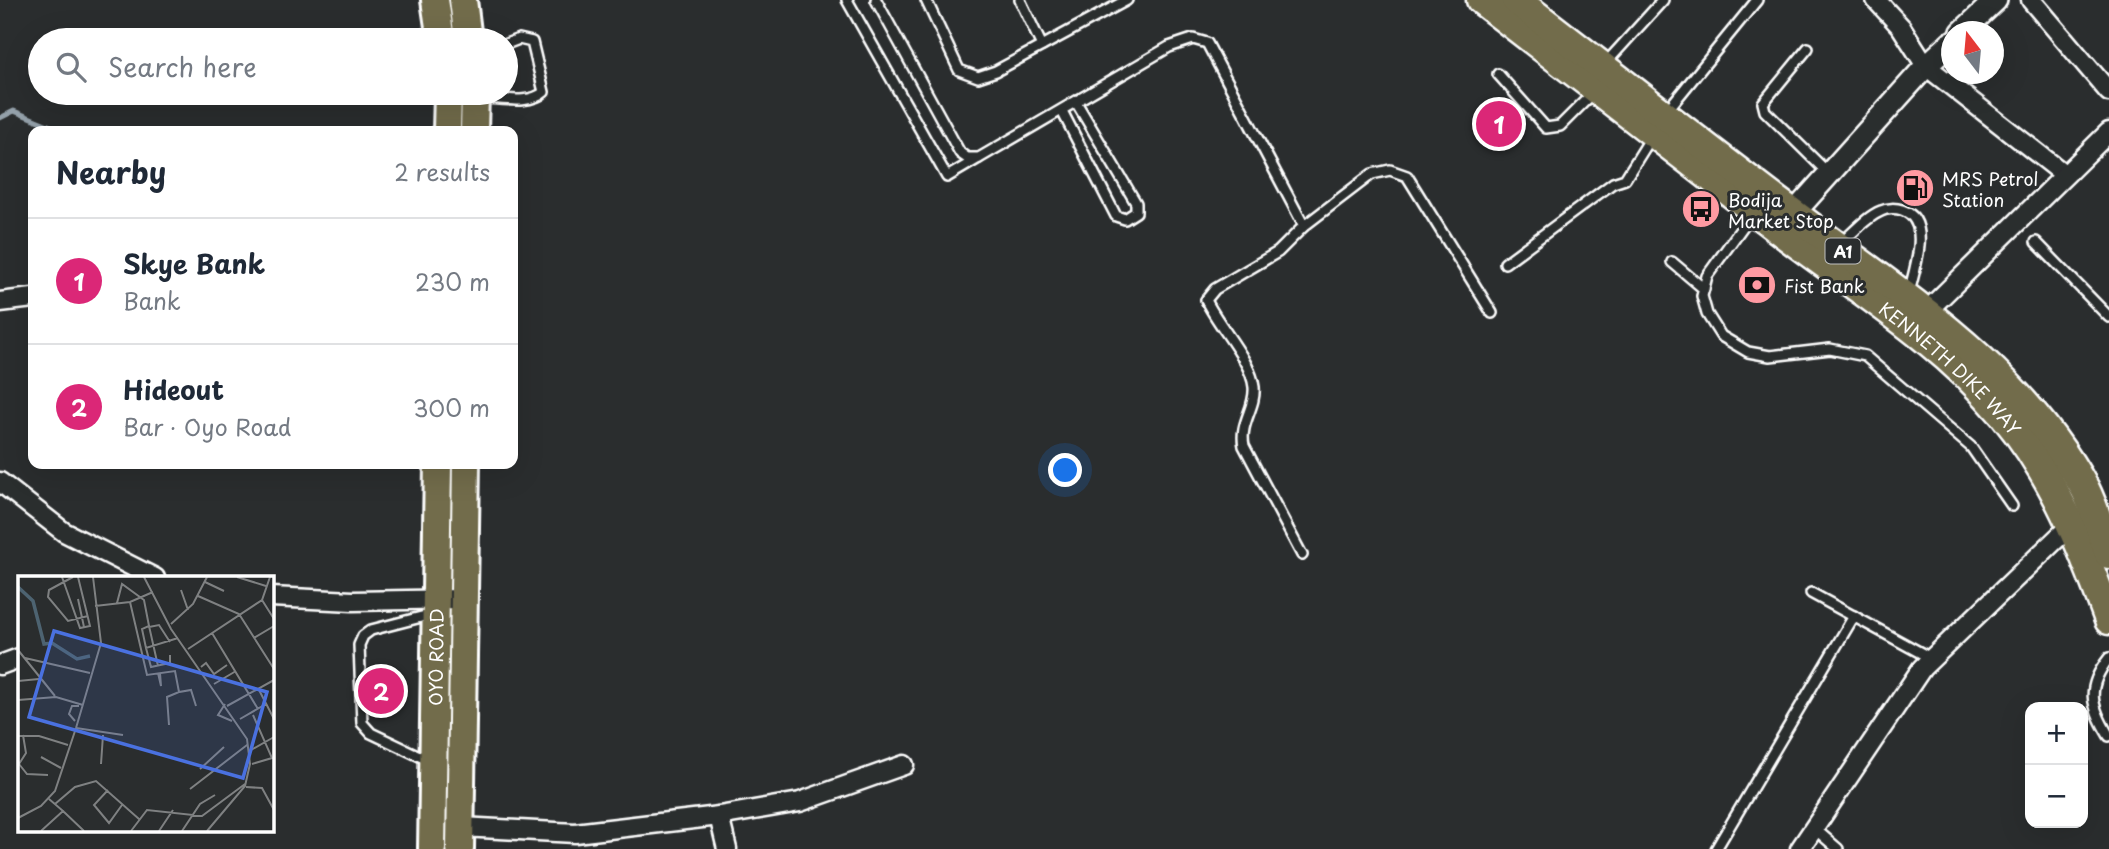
<!DOCTYPE html>
<html lang="en">
<head>
<meta charset="utf-8">
<style>
  body { margin:0; font-family:"Playpen Sans",sans-serif; background:#f6f6f7; color:#1f2937 }
  .controls { position:absolute; right:21px; bottom:21px; display:grid; overflow:hidden; border-radius:14px; box-shadow:0 7px 28px #0002 }
  .controls button { width:63px; height:63px; display:grid; place-items:center; padding:0; border:0; border-bottom:2px solid #e0e1e3; background:#fff; color:#1f2937; font:35px sans-serif }
  .compass { position:absolute; left:1941px; top:21px; width:63px; height:63px; border-radius:50%; background:#fff; box-shadow:0 7px 28px #0002; rotate:344deg }
  .you { position:absolute; left:1066px; top:471px; width:24px; height:24px; margin:-18px; border:5px solid #fff; border-radius:50%; background:#1a73e8; box-shadow:0 0 0 10px #1a73e833 }
  .badge { display:grid; place-items:center; width:46px; height:46px; border-radius:50%; background:#db2777; color:#fff; font-size:23px; font-weight:700 }
  .pin { position:absolute; translate:-50% -50%; border:4px solid #fff; box-shadow:0 2px 7px #0006 }
  .list { margin:0; padding:0; list-style:none }
  h2 { display:flex; justify-content:space-between; align-items:center; height:91px; margin:0; padding:0 28px; font-size:30px }
  h2 small { font-size:23px; font-weight:400; color:#747a83 }
  .list li { display:grid; grid-template-columns:46px 1fr auto; gap:21px; align-items:center; box-sizing:border-box; height:126px; padding:0 28px; border-top:2px solid #e0e1e3 }
  .list b { display:block; font-size:26px; white-space:nowrap }
  .list p { margin:0; font-size:23px; white-space:nowrap; color:#747a83 }
  .list em { font-size:23px; font-style:normal; color:#747a83 }
  .icon { flex:none; width:38px; height:38px; fill:none; stroke:currentColor; stroke-width:2; stroke-linecap:round; stroke-linejoin:round }
  .map { position:relative; flex:none; width:2109px; height:849px; overflow:hidden }
  .search { position:absolute; background:#fff; box-shadow:0 7px 28px #0002; left:28px; top:28px; width:490px; height:77px; display:flex; align-items:center; gap:18px; box-sizing:border-box; padding:0 24px; border-radius:38px; color:#747a83; font-size:26px }
  .panel { position:absolute; background:#fff; box-shadow:0 7px 28px #0002; left:28px; top:126px; width:490px; height:343px; border-radius:14px }
  .map>svg:first-child { display:block }
</style>
</head>
<body>
<div class="map">
<svg width="2109" height="849" viewBox="0 0 2109 849">
  <rect width="100%" height="100%" fill="#2a2d2e"/>
  <filter id="ink" filterUnits="userSpaceOnUse"><feTurbulence type="fractalNoise" baseFrequency=".0143" numOctaves="2"/><feDisplacementMap in="SourceGraphic" scale="14" xChannelSelector="R" yChannelSelector="G"/><feConvolveMatrix kernelMatrix="1 2 1 2 8 2 1 2 1" color-interpolation-filters="sRGB"/></filter>
  <g filter="url(#ink)">
    <g fill="none" stroke-linecap="round" stroke-linejoin="round">
      <polyline stroke="#94a1aa" stroke-width="5" points="0,118 14,111 63,131"/>
      <g stroke="#fff" stroke-width="14">
        <g id="service">
          <polyline points="847,0 947,177 979,158"/>
          <polyline points="876,0 960,153 967,158 979,158 1169,47 1193,39 1207,43 1304,226 1372,174 1390,170 1407,176 1492,313"/>
          <polyline points="926,0 959,70 978,77 996,71 1127,0"/>
          <polyline points="1020,0 1042,46"/>
          <polyline points="1808,48 1763,103 1765,111 1829,174"/>
          <polyline points="1604,65 1663,0"/>
          <polyline points="1498,74 1546,128 1560,126 1594,92"/>
          <path d="M 477,98 C 497,97 529,106 544,92 L 532,42 L 519,39 L 506,44"/>
          <polyline points="1062,111 1116,216 1125,219 1136,212 1136,203 1076,102"/>
          <polyline points="1665,113 1757,0"/>
          <polyline points="1751,215 1707,276 1702,296 1707,314 1721,336 1748,352 1770,356 1830,349 1865,356 1971,447 2012,506"/>
          <polyline points="2036,242 2109,317"/>
          <path d="M 1839,245 C 1852,234 1866,217 1881,211 C 1887,208 1896,208 1902,210 C 1933,220 1914,270 1909,293"/>
          <polyline points="1672,262 1704,289"/>
          <polyline points="1505,263 1613,183 1625,179 1652,136"/>
          <path d="M 1302,555 L 1244,446 C 1239,423 1256,408 1254,387 C 1251,360 1218,326 1206,300 L 1215,289 L 1278,252 L 1304,226"/>
          <polyline points="1811,593 1932,659"/>
          <path d="M 2109,658 C 2086,687 2090,705 2109,736"/>
          <polyline points="430,761 371,733 362,723 359,645 363,636 371,630 433,614"/>
          <polyline points="1815,829 1838,849"/>
          <polyline points="1716,849 1854,616"/>
        </g>
      </g>
      <g stroke="#fff" stroke-width="23">
        <g id="minor">
          <polyline points="1876,0 1901,27 1926,66 2064,174"/>
          <polyline points="2031,0 2109,92"/>
          <polyline points="0,302 33,298"/>
          <polyline points="1927,311 2109,132"/>
          <polyline points="0,482 64,532 155,578"/>
          <polyline points="271,597 353,601 462,599"/>
          <polyline points="0,665 19,658"/>
          <polyline points="719,816 727,849"/>
          <polyline points="461,827 575,833 719,816 800,802 904,765"/>
          <polyline points="1800,849 1922,668 2072,524"/>
        </g>
      </g>
      <g stroke="#fff" stroke-width="26">
        <g id="tertiary">
          <polyline points="1962,32 1996,0"/>
          <polyline points="1793,214 1926,66 1952,42"/>
        </g>
      </g>
      <g stroke="#fff" stroke-width="32">
        <g id="primary">
          <polyline points="435,0 441,40"/>
          <polyline points="463,0 468,40"/>
          <polyline points="447,131 448,93"/>
          <polyline points="474,131 475,93"/>
          <path id="s1" d="M 432,849 L 438,464"/>
          <polyline points="460,849 466,464"/>
        </g>
      </g>
      <g stroke="#fff" stroke-width="33">
        <g id="trunk">
          <path id="s2" d="M 1481,0 C 1580,77 1679,154 1779,230 C 1856,289 1940,339 2003,414 C 2054,475 2082,546 2109,620"/>
          <path d="M 1516,0 C 1609,71 1700,144 1794,214 C 1901,295 2019,367 2085,489 C 2095,509 2101,532 2109,554"/>
        </g>
      </g>
      <use href="#service" stroke="#2a2d2e" stroke-width="9"/>
      <use href="#minor" stroke="#2a2d2e" stroke-width="18"/>
      <use href="#tertiary" stroke="#2a2d2e" stroke-width="21"/>
      <use href="#primary" stroke="#726c4b" stroke-width="26"/>
      <use href="#trunk" stroke="#726c4b" stroke-width="28"/>
    </g>
  </g>
  <defs>
    <g id="fuel-disc" transform="scale(2.0125)"><circle r="9.5" fill="#ff9aa2" stroke="#2a2d2e"/><path d="M-5.5-6h7V0h2V4h1.3V-2.5L3-4.5l.8-.8L6-3V5H2.5V1h-1V6h-7ZM-4.2-4.7v3.2H.2V-4.7Z" fill="#111"/></g>
    <g id="bus-disc" transform="scale(2.0125)"><circle r="9.5" fill="#ff9aa2" stroke="#2a2d2e"/><path d="M-5-6H5V4H4V6H2V4H-2V6H-4V4H-5ZM-3.5-4V0h7V-4ZM-3.5 1.2v1.5H-2V1.2ZM2 1.2v1.5H3.5V1.2Z" fill="#111"/></g>
    <g id="bank-disc" transform="scale(2.0125)"><circle r="9.5" fill="#ff9aa2" stroke="#2a2d2e"/><path d="M-6-4H6V4H-6ZM0-2.3a2.3 2.3 0 1 0 0 4.6a2.3 2.3 0 1 0 0-4.6Z" fill="#111"/></g>
  </defs>
  <g fill-rule="evenodd">
    <use href="#fuel-disc" x="1915" y="188"/>
    <use href="#bus-disc" x="1701" y="209"/>
    <use href="#bank-disc" x="1757" y="285"/>
  </g>
  <g text-anchor="middle" dominant-baseline="central" stroke-width="6" stroke-linejoin="round" paint-order="stroke">
    <rect fill="#2a2d2e" stroke="#bfc0c0" stroke-width="2" x="1825.5" y="238.5" width="35" height="25" rx="5"/>
    <g font-size="16" font-weight="bold" fill="#fff">
      <text x="1843" y="251">A1</text>
    </g>
    <g font-size="18" fill="#fff" stroke="#2a2d2e" text-anchor="start">
      <text x="1942" y="178">MRS Petrol<tspan x="1942" dy="21">Station</tspan></text>
      <text x="1728" y="199">Bodija<tspan x="1728" dy="21">Market Stop</tspan></text>
      <text x="1784" y="285">Fist Bank</text>
    </g>
    <g font-size="18" fill="#fff" stroke="#2a2d2e">
      <text stroke="none"><textPath href="#s2" startOffset="597">KENNETH DIKE WAY</textPath></text>
      <text stroke="none"><textPath href="#s1" startOffset="192">OYO ROAD</textPath></text>
    </g>
  </g>
  <g transform="translate(18 576)">
    <rect width="256" height="256" fill="#2a2d2e"/>
    <path fill="none" stroke="#4d6371" stroke-width="3.5" d="M 0,11 L 15,25 L 26,68 L 34,67 L 59,83 L 72,80"/>
    <path fill="none" stroke="#7f8182" stroke-width="2" d="M 44,1 L 62,52 L 72,50 L 60,1M 55,1 L 31,14 L 30,21 L 50,45 L 70,40M 126,1 L 153,53 L 229,163 L 232,188 L 227,210 L 189,255M 219,1 L 248,10M 187,6 L 206,15M 163,14 L 170,34M 180,20 L 221,38 L 256,93M 60,23 L 66,51M 244,24 L 256,43M 112,26 L 129,99 L 157,95 L 161,116 L 173,114 L 178,130M 99,27 L 104,8 L 126,24 L 131,50 L 124,53 L 128,72 L 160,62M 77,30 L 112,26 L 135,16M 153,48 L 175,28 L 189,1M 131,50 L 140,90M 131,51 L 141,49 L 152,66M 194,57 L 240,133M 236,62 L 256,50M 128,72 L 133,91 L 152,87 L 152,79M 170,73 L 244,24 L 252,1M 0,74 L 37,120M 7,82 L 72,97M 183,91 L 188,87 L 196,98 L 209,89M 140,97 L 143,110 L 142,97M 0,105 L 21,103M 196,108 L 218,95M 240,112 L 256,143M 0,124 L 38,121 L 65,129M 207,128 L 200,139 L 214,145M 209,130 L 256,104M 222,143 L 248,128M 57,145 L 51,138 L 54,130 L 61,130M 151,149 L 149,121 L 161,116M 58,152 L 105,159M 5,159 L 8,177 L 1,188 L 9,198 L 30,199M 0,160 L 21,160 L 50,169M 233,174 L 256,161M 23,181 L 43,192M 83,188 L 85,159M 234,188 L 254,182 L 235,139M 182,193 L 206,171M 228,211 L 244,212 L 256,234M 172,213 L 229,169M 90,214 L 76,229 L 91,247 L 104,229M 37,228 L 57,211 L 78,205 L 121,243M 45,235 L 66,255M 0,242 L 23,230 L 37,215 L 58,152 L 83,67 L 75,1M 23,255 L 45,235 L 31,223M 113,255 L 129,234 L 184,240 L 227,208M 141,255 L 155,234M 164,255 L 182,228 L 197,219"/>
    <path fill="#4a71e0" fill-opacity="0.15" stroke="#4a71e0" stroke-width="3.5" d="M 36,55 L 249,116 L 225,202 L 11,141 Z"/>
    <rect width="256" height="256" fill="none" stroke="#fff" stroke-width="3.5"/>
  </g>
</svg>
<div class="controls">
<button>+</button>
<button>−</button>
</div>
<svg class="compass" viewBox="-18 -18 36 36"><path d="M0-13l5 13h-10z" fill="#e53935"/><path d="M0 13l5-13h-10z" fill="#747a83"/></svg>
<div class="you"></div>
<div class="pin badge" style="left:1499px;top:124px">1</div>
<div class="pin badge" style="left:381px;top:691px">2</div>
<div class="search"><svg class="icon" aria-label="search" viewBox="0 0 24 24"><circle cx="10" cy="10" r="6"/><path d="M15 15l6 6"/></svg>Search here</div>
<section class="panel">
<h2>Nearby<small>2 results</small></h2>
<ul class="list">
<li><span class="badge">1</span><div><b>Skye Bank</b><p>Bank</p></div><em>230 m</em></li>
<li><span class="badge">2</span><div><b>Hideout</b><p>Bar · Oyo Road</p></div><em>300 m</em></li>
</ul>
</section>
</div>
</body>
</html>
